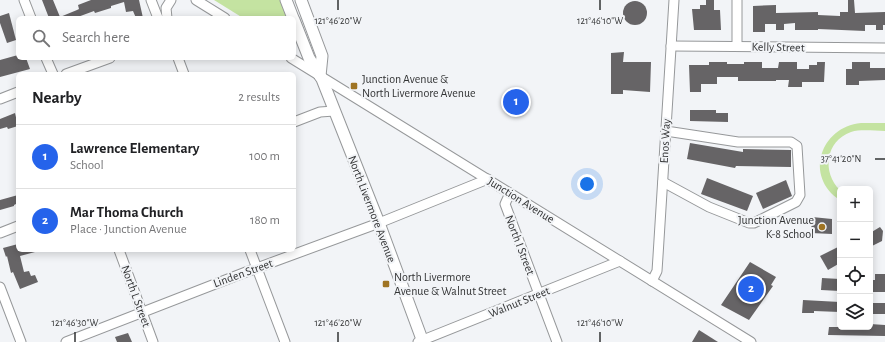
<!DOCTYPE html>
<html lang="en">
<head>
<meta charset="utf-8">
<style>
  body { margin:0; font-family:"Alegreya Sans",sans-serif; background:#f2f2f2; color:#202124 }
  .controls { position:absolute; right:12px; bottom:12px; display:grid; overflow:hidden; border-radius:6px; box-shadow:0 2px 10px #0003 }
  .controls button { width:36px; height:36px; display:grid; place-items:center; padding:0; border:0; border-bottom:1px solid #e0e0e0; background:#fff; color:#202124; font:20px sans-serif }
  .you { position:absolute; left:587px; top:184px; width:14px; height:14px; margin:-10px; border:3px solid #fff; border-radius:50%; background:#1a73e8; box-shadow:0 0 0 6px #1a73e833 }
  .badge { display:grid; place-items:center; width:26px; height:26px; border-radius:50%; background:#2563eb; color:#fff; font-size:13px; font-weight:700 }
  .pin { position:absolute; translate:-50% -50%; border:2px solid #fff; box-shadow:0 1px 4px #0006 }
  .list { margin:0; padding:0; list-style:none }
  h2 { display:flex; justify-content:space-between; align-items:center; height:52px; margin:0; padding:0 16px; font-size:17px }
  h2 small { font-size:13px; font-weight:400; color:#757577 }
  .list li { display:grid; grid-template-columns:26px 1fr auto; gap:12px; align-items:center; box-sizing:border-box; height:64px; padding:0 16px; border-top:1px solid #e0e0e0 }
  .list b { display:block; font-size:15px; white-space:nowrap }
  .list p { margin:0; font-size:13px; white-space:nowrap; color:#757577 }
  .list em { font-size:13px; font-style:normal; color:#757577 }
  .icon { flex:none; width:22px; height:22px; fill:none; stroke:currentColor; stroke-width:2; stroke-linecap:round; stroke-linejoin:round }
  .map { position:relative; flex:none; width:885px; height:342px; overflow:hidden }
  .search { position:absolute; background:#fff; box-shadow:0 2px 10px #0003; left:16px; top:16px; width:280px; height:44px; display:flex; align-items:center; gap:10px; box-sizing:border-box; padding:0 14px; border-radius:6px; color:#757577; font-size:15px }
  .panel { position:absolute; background:#fff; box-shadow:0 2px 10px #0003; left:16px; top:72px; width:280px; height:180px; border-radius:6px }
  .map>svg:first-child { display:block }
</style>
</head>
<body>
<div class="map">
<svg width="885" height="342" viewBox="0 0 885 342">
  <rect width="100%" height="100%" fill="#f2f4f7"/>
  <g fill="#c4e3a1">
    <polygon points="214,0 280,0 288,18 243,18"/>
    <path d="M 861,123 L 885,123 L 885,131 C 874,131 861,129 851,132 C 825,141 822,173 840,190 L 840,200 C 804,177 820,127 861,123 Z"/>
  </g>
  <g fill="#666466">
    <polygon points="42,0 53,0 60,17 77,10 79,9 78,5 91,0 139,0 143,18 136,18 133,11 126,12 124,2 111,6 111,8 95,13 94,11 75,18 49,18"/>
    <polygon points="706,0 714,0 714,10 720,10 721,30 694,30 692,9 700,9 700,5 706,5"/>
    <polygon points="848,0 854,0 855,13 885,12 885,25 883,25 883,30 876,30 876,25 865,25 865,31 818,29 818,30 795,30 795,23 784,24 784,30 776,30 776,24 765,24 765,32 753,32 753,6 776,5 776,13 818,12 818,15 840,16 840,12 848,12"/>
    <circle cx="635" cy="13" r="12"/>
    <polygon points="9,13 16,40 7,43 0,23 0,16"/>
    <polygon points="624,52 623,62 651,62 650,92 623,90 623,94 611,94 611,53"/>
    <polygon points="18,55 18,58 26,58 30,69 0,77 0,60"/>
    <polygon points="709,62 727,62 727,64 744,64 744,62 762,62 762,68 778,68 779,62 797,62 797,69 809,69 809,65 817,65 817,62 825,62 824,82 802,82 802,87 788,87 789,80 776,80 776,81 738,81 738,77 717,77 717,84 701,84 701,92 690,92 689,65 709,65"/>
    <polygon points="852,62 870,62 870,68 885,68 885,80 859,81 859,85 846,85 846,69 852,69"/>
    <polygon points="690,110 716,110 716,113 728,113 728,122 690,121"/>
    <polygon points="15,113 18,126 8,129 7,127 0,129 0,119"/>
    <polygon points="690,143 743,152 743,149 791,150 791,167 736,166 735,168 687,159"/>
    <polygon points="707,178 753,196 747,211 701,194"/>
    <polygon points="786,180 792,196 763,209 756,193"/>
    <polygon points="18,195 18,203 14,205 14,206 0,210 0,200"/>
    <polygon points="812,217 832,219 832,234 811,233"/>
    <polygon points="880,227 883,231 882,241 870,247 870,233"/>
    <polygon points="18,244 18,250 35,250 35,252 20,256 24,272 29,271 31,276 35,275 38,282 20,289 13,272 11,273 7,256 6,257 3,248"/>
    <polygon points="840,246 840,263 828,270 820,256"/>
    <polygon points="750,262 776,277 771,285 773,286 749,320 721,305"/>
    <polygon points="875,274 885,274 885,292 870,292 870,280 875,280"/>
    <polygon points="822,278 840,279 840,291 821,290"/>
    <polygon points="803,300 840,302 840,312 814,311 814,313 802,313"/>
    <rect x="870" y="303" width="15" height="11"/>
    <polygon points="870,324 885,325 885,336 828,335 829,327 870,327"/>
    <polygon points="699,330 718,342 692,342"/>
    <polygon points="128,333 132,342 117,342 115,337"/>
  </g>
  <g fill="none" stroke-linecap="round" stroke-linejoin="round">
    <g stroke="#96989a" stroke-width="11">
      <g id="minor">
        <polyline points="24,0 31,18"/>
        <polyline points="151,0 158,18"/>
        <polyline points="196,0 225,18"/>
        <polyline points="737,0 737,46"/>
        <polyline points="167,18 166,8 171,0"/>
        <polyline points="671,46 885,48"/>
        <polyline points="46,58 53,74"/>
        <polyline points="178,58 184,74"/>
        <polyline points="291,58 751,342"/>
        <polyline points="66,74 110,58"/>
        <polyline points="0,99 18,92"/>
        <polyline points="294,122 320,112 334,111"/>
        <polyline points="663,182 709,207 749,223 754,223 796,202 800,195 797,146 791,142 738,142 666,131"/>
        <polyline points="510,193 505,204 557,342"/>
        <polyline points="0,233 18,226"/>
        <polyline points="119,250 153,342"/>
        <polyline points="250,250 285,342"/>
        <polyline points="652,281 657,271 658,256 674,0"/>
        <polyline points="0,287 21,342"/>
        <polyline points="66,342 246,272 379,223 488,179"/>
        <polyline points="418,342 620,261"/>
      </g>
    </g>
    <g stroke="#96989a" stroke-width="13">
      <g id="major">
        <polyline points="286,0 293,18"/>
        <polyline points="301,0 322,56 320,76"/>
        <polyline points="294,20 309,58 322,79 379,223 423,342"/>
      </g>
    </g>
    <use href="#minor" stroke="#fff" stroke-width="9"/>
    <use href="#major" stroke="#fff" stroke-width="11"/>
  </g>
  <path fill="none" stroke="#323334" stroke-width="1.5" d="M 338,0 L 338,10M 600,0 L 600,10M 875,159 L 885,159M 75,332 L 75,342M 338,332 L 338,342M 600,332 L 600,342"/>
  <g fill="#9f7423" stroke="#f2f4f7" stroke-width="1.5">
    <rect x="350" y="82" width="8" height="8" rx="2"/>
    <circle cx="822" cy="227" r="4"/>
    <rect x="382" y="280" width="8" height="8" rx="2"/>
  </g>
  <g text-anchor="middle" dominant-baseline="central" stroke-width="4" stroke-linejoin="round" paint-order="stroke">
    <g font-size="12" fill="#323334" stroke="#f2f4f7">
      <text transform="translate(778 47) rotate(1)">Kelly Street</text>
      <text transform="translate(665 141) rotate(-87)">Enos Way</text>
      <text transform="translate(521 200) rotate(32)">Junction Avenue</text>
      <text transform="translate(372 209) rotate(69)">North Livermore Avenue</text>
      <text transform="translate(520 245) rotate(69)">North I Street</text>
      <text transform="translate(243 273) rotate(-20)">Linden Street</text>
      <text transform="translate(136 296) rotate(70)">North L Street</text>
      <text transform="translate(519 302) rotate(-22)">Walnut Street</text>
    </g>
    <g font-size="12" fill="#323334" stroke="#f2f4f7" text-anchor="start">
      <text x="362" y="79">Junction Avenue &amp;<tspan x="362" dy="14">North Livermore Avenue</tspan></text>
      <text x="814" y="220" text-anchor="end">Junction Avenue<tspan x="814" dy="14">K-8 School</tspan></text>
      <text x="394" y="277">North Livermore<tspan x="394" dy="14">Avenue &amp; Walnut Street</tspan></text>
    </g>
  </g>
  <g font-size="10" text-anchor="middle" fill="#323334" stroke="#f2f4f7" stroke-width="4" stroke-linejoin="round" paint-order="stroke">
    <text x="338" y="24">121°46'20"W</text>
    <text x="600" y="24">121°46'10"W</text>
    <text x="841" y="162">37°41'20"N</text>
    <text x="75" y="326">121°46'30"W</text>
    <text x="338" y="326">121°46'20"W</text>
    <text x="600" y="326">121°46'10"W</text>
  </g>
</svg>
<div class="controls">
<button>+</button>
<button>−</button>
<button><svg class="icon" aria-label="locate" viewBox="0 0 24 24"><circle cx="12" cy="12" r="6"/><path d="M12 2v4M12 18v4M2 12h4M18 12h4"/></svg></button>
<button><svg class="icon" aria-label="layers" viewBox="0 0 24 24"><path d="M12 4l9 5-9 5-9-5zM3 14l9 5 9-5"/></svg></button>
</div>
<div class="you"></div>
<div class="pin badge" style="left:516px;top:102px">1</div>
<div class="pin badge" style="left:751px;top:289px">2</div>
<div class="search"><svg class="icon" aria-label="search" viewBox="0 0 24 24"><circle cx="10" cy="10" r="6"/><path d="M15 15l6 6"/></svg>Search here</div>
<section class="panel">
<h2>Nearby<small>2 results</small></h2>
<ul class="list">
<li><span class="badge">1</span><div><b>Lawrence Elementary</b><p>School</p></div><em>100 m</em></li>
<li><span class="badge">2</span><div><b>Mar Thoma Church</b><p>Place · Junction Avenue</p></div><em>180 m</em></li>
</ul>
</section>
</div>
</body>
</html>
